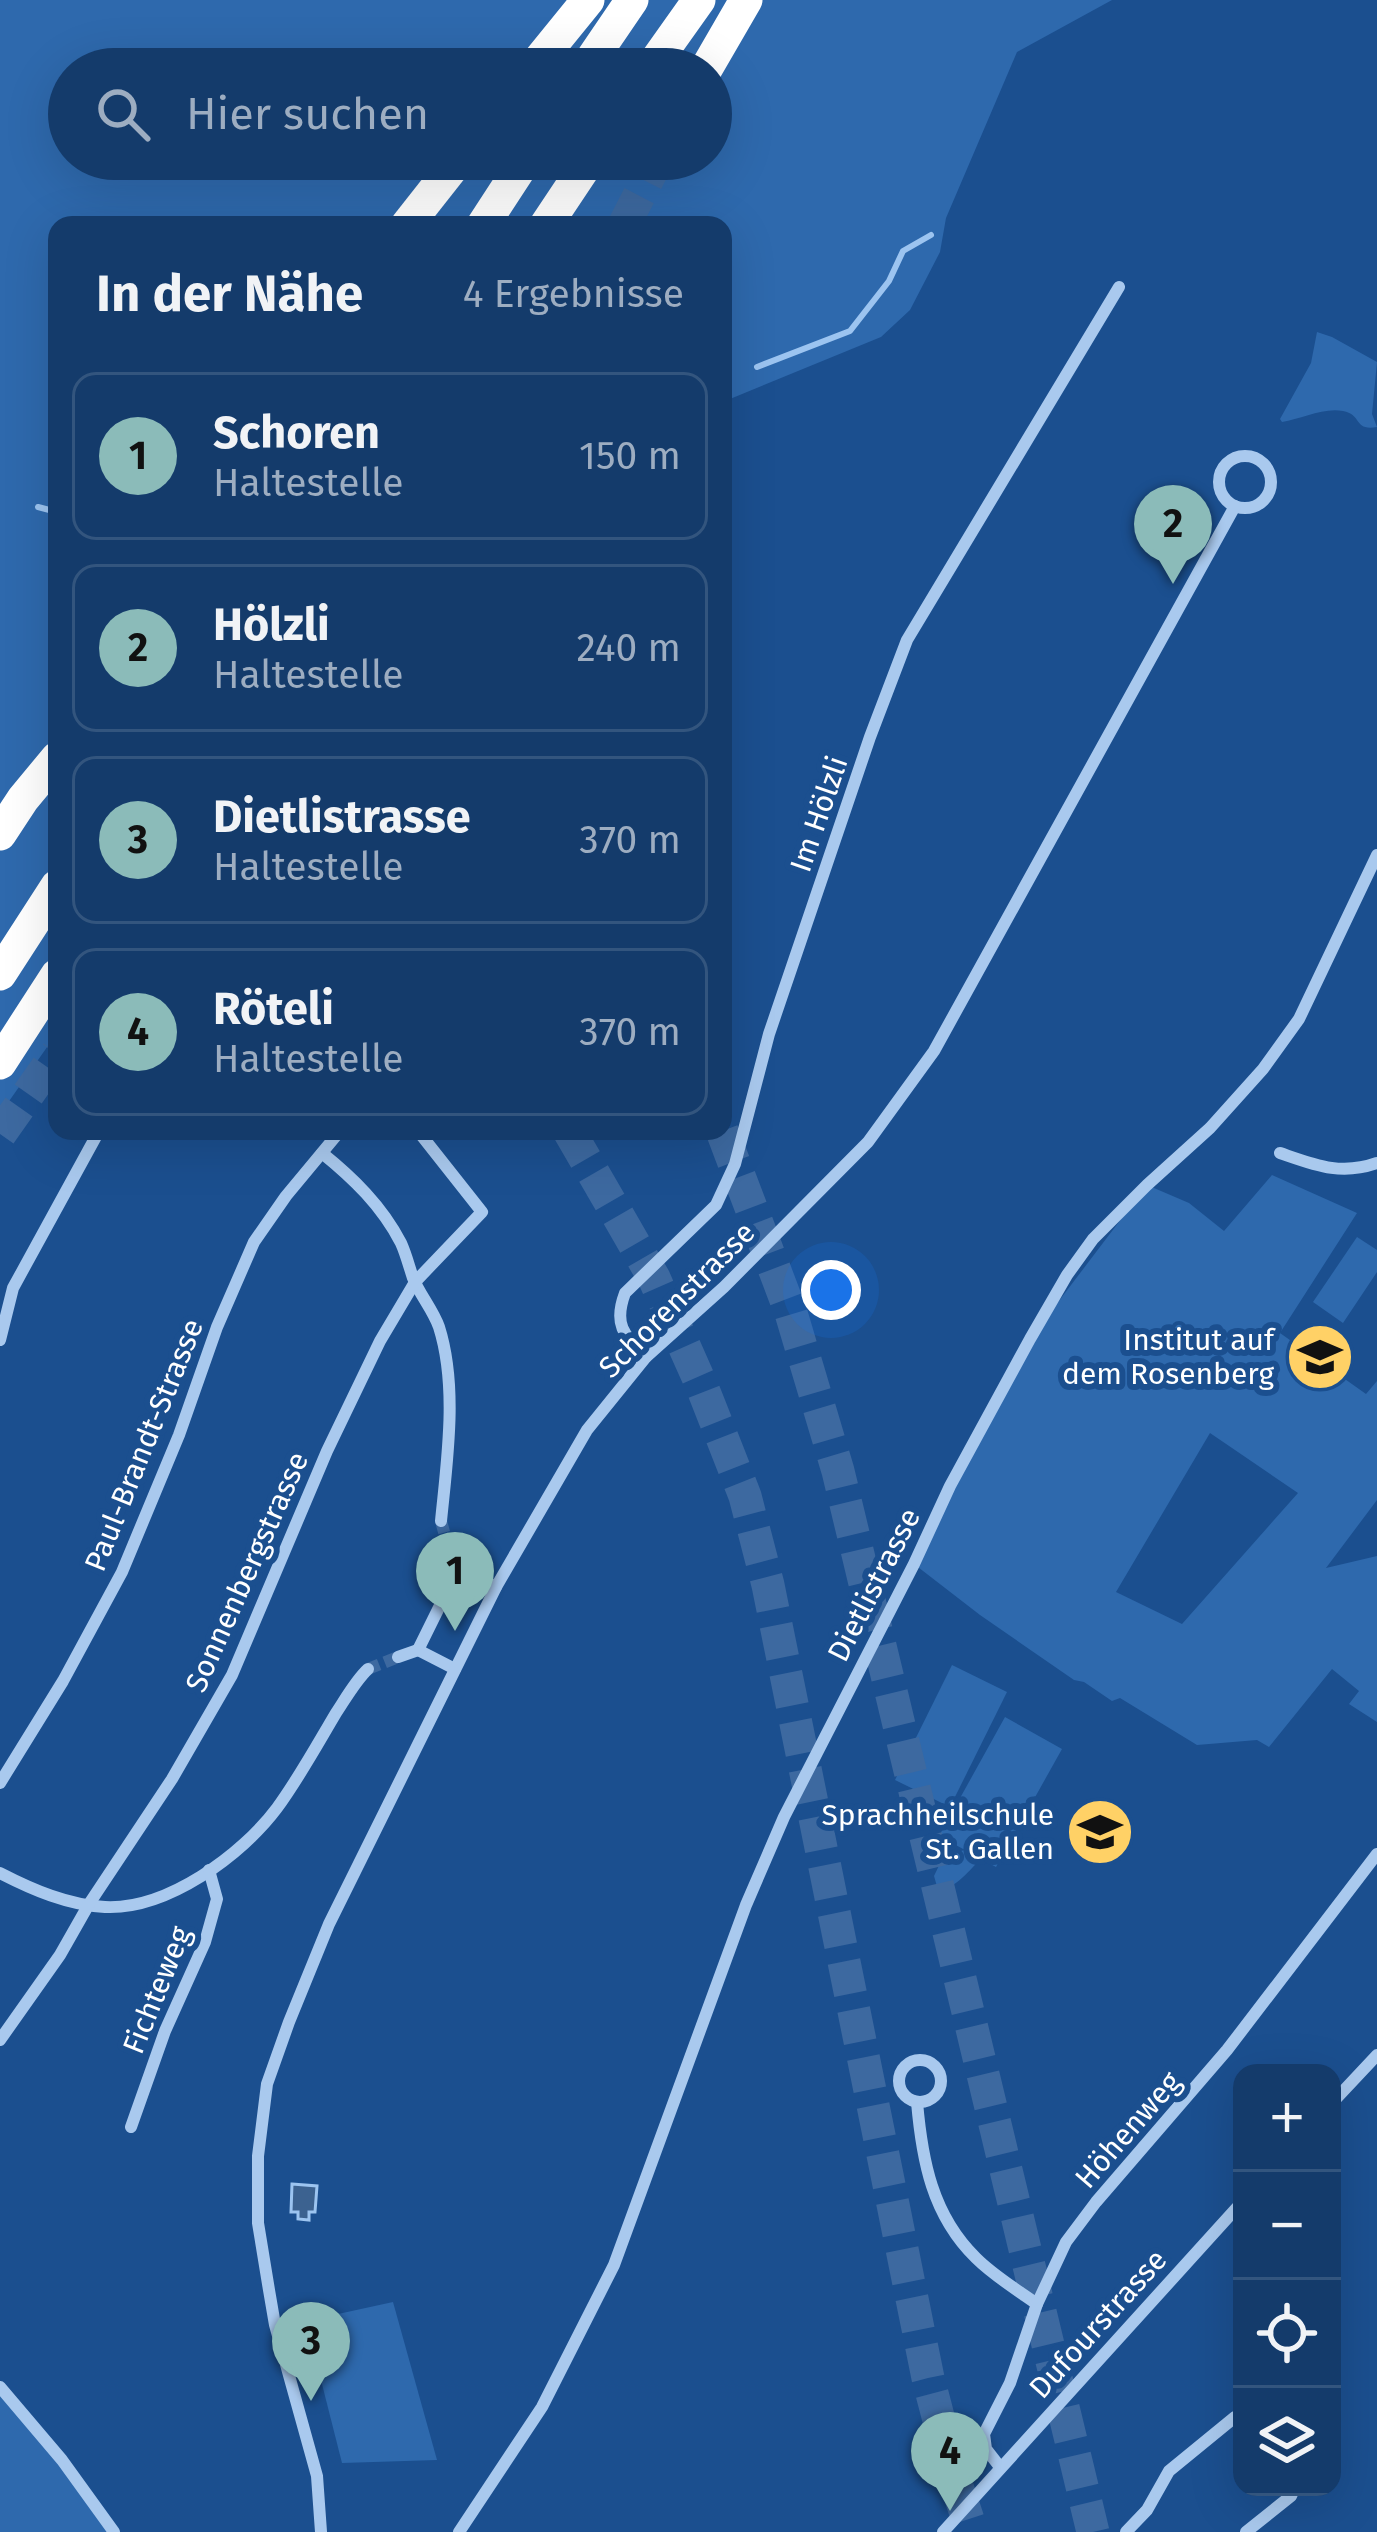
<!DOCTYPE html>
<html lang="de">
<head>
<meta charset="utf-8">
<style>
  body { margin:0; font-family:"Fira Sans",sans-serif; background:#214673; color:#f1f3f6 }
  .controls { position:absolute; right:36px; bottom:36px; display:grid; overflow:hidden; border-radius:24px; box-shadow:0 12px 48px #0002 }
  .controls button { width:108px; height:108px; display:grid; place-items:center; padding:0; border:0; border-bottom:3px solid #33557e; background:#143b6b; color:#f1f3f6; font:60px sans-serif }
  .you { position:absolute; left:831px; top:1290px; width:42px; height:42px; margin:-30px; border:9px solid #fff; border-radius:50%; background:#1a73e8; box-shadow:0 0 0 18px #1a73e833 }
  .badge { display:grid; place-items:center; width:78px; height:78px; border-radius:50%; background:#8bbbb9; color:#111; font-size:39px; font-weight:700 }
  .pin { position:absolute; translate:-50% -99px; filter:drop-shadow(0 3px 6px #0008) }
  .pin::after { content:''; position:absolute; top:63px; width:42px; height:36px; background:inherit; clip-path:polygon(0 0,100% 0,50% 100%) }
  .list { margin:0; padding:0; list-style:none }
  h2 { display:flex; justify-content:space-between; align-items:center; height:156px; margin:0; padding:0 48px; font-size:51px }
  h2 small { font-size:39px; font-weight:400; color:#9dadc1 }
  .list li { display:grid; grid-template-columns:78px 1fr auto; gap:36px; align-items:center; box-sizing:border-box; height:168px; margin:0 24px 24px; padding:0 24px; border:3px solid #33557e; border-radius:24px }
  .list b { display:block; font-size:45px; white-space:nowrap }
  .list p { margin:0; font-size:39px; white-space:nowrap; color:#9dadc1 }
  .list em { font-size:39px; font-style:normal; color:#9dadc1 }
  .icon { flex:none; width:66px; height:66px; fill:none; stroke:currentColor; stroke-width:2; stroke-linecap:round; stroke-linejoin:round }
  .map { position:relative; flex:none; width:1377px; height:2532px; overflow:hidden }
  .search { position:absolute; background:#143b6b; box-shadow:0 12px 48px #0002; left:48px; top:48px; width:684px; height:132px; display:flex; align-items:center; gap:30px; box-sizing:border-box; padding:0 42px; border-radius:66px; color:#9dadc1; font-size:45px }
  .panel { position:absolute; background:#143b6b; box-shadow:0 12px 48px #0002; left:48px; top:216px; width:684px; height:924px; border-radius:24px }
  .map>svg:first-child { display:block }
</style>
</head>
<body>
<div class="map">
<svg width="1377" height="2532" viewBox="0 0 1377 2532">
  <rect width="100%" height="100%" fill="#1b4f8f"/>
  <g fill="#2e69ad" fill-rule="evenodd">
    <path d="M 0,0 L 1112,0 L 1017,52 L 946,218 L 940,252 L 910,310 L 881,337 L 730,399 L 723,410 L 723,225 L 57,225 L 57,1033 L 0,1114 ZM 69,69 L 711,69 L 711,159 L 69,159 Z"/>
    <path d="M 1317,332 L 1332,337 L 1377,362 L 1372,414 L 1377,427 C 1353,431 1363,415 1343,411 C 1324,407 1301,419 1282,422 L 1280,419 L 1311,363 Z"/>
    <path d="M 1272,1175 L 1357,1213 L 1280,1333 L 1366,1394 L 1377,1381 L 1377,1500 L 1326,1568 L 1377,1556 L 1377,1722 L 1349,1704 L 1359,1691 L 1332,1669 L 1269,1747 L 1257,1740 L 1197,1745 L 1120,1698 L 1112,1701 L 1084,1682 L 1074,1680 L 980,1615 L 914,1564 L 1030,1339 L 1147,1185 L 1189,1203 L 1224,1231 ZM 1210,1433 L 1298,1493 L 1182,1624 L 1116,1592 Z"/>
    <polygon points="1357,1237 1377,1250 1377,1272 1343,1323 1313,1302"/>
    <polygon points="952,1665 1007,1692 950,1807 895,1780"/>
    <path d="M 1005,1717 L 1062,1749 L 996,1867 L 977,1857 L 976,1864 C 965,1875 954,1889 938,1890 L 934,1876 L 944,1855 L 965,1850 L 939,1836 Z"/>
    <polygon points="393,2302 437,2460 342,2463 306,2321"/>
    <polygon points="0,2387 114,2532 0,2532"/>
  </g>
  <polygon fill="#3c6290" stroke="#9cc4f0" stroke-width="3" points="292,2184 317,2186 315,2212 309,2212 309,2220 298,2219 298,2212 291,2212"/>
  <g fill="none" stroke-linecap="round" stroke-linejoin="round">
    <g stroke="#9cc4f0" stroke-width="6">
      <polyline points="757,367 850,331 889,281 903,251 931,235"/>
      <polyline points="38,507 57,512"/>
    </g>
    <g stroke="#3d69a0" stroke-width="12" stroke-dasharray="12 6" stroke-linecap="butt">
      <polyline points="441,1521 449,1550"/>
      <polyline points="368,1669 398,1657"/>
    </g>
    <g stroke="#3d69a0" stroke-width="33" stroke-dasharray="33 16" stroke-linecap="butt">
      <polyline points="624,225 658,159"/>
      <polyline points="569,1131 654,1278 701,1384 745,1496 768,1585 928,2378 953,2474 972,2532"/>
      <polyline points="722,1131 791,1313 838,1471 1093,2532"/>
      <polyline points="0,1134 57,1053"/>
    </g>
    <g stroke="#a9c9ee" stroke-width="12">
      <circle cx="1245" cy="482" r="26"/>
      <path d="M 322,1153 C 353,1178 382,1206 401,1243 C 406,1254 409,1266 413,1278 C 420,1295 433,1310 439,1327 C 458,1387 447,1460 441,1521"/>
      <path d="M 1280,1153 C 1315,1165 1341,1176 1377,1163"/>
      <polyline points="0,1340 13,1288 99,1131"/>
      <path d="M 646,1357 C 624,1335 613,1325 625,1293 L 716,1205 L 735,1164 L 769,1034 L 870,737 L 907,640 L 1119,287"/>
      <polyline points="449,1550 458,1569"/>
      <polyline points="398,1657 418,1650"/>
      <polyline points="455,1669 418,1650 458,1569 496,1587"/>
      <polyline points="0,1783 63,1681 122,1572 179,1435 217,1327 254,1242 286,1196 340,1131"/>
      <path d="M 0,1873 C 33,1890 68,1905 105,1907 C 167,1910 242,1855 277,1808 C 299,1778 317,1745 336,1713 C 346,1698 356,1680 368,1669"/>
      <polyline points="0,2040 60,1955 89,1904 172,1779 232,1675 327,1451 380,1341 415,1282 482,1212 418,1131"/>
      <circle cx="920" cy="2081" r="21"/>
      <path d="M 917,2102 C 922,2160 932,2215 976,2258 C 994,2276 1016,2289 1037,2304"/>
      <polyline points="1332,2103 1377,2055"/>
      <polyline points="131,2127 165,2031 205,1942 217,1899 209,1870"/>
      <polyline points="0,2387 62,2460 114,2532"/>
      <polyline points="1000,2467 986,2449 984,2434 1010,2383 1037,2304 1066,2242 1096,2202 1227,2050 1377,1854"/>
      <polyline points="321,2532 317,2476 275,2325 269,2290 258,2223 258,2156 267,2084 289,2022 329,1924 496,1587 587,1430 646,1357 724,1287 868,1142 934,1051 1235,506"/>
      <polyline points="459,2532 542,2407 614,2265 746,1905 784,1817 914,1564 950,1486 1030,1339 1067,1275 1093,1239 1147,1185 1210,1128 1263,1069 1299,1019 1377,855"/>
      <polyline points="943,2532 1242,2202"/>
      <polyline points="1126,2532 1147,2510 1169,2471 1235,2417 1242,2421"/>
      <polyline points="1246,2532 1291,2496 1295,2487"/>
    </g>
    <g stroke="#fff" stroke-width="33">
      <polyline points="532,69 588,0"/>
      <polyline points="585,69 632,0"/>
      <polyline points="650,69 699,0"/>
      <polyline points="706,69 746,0"/>
      <polyline points="407,225 459,159"/>
      <polyline points="483,225 526,159"/>
      <polyline points="546,225 590,159"/>
      <polyline points="0,834 23,799 57,758"/>
      <polyline points="0,974 57,886"/>
      <polyline points="0,1063 57,975"/>
    </g>
  </g>
  <defs>
    <g id="school-disc" transform="scale(3.45)"><circle r="9.5" fill="#ffd166" stroke="#1b4f8f"/><path d="M0-5L7-2L0 1L-7-2ZM-4 1L0 2.5L4 1V4Q0 6-4 4Z" fill="#111"/></g>
  </defs>
  <g fill-rule="evenodd">
    <use href="#school-disc" x="1320" y="1357"/>
    <use href="#school-disc" x="1100" y="1832"/>
  </g>
  <g text-anchor="middle" dominant-baseline="central" stroke-width="12" stroke-linejoin="round" paint-order="stroke">
    <g font-size="30" fill="#fff" stroke="#1b4f8f">
      <text transform="translate(819 814) rotate(-71)">Im Hölzli</text>
      <text transform="translate(677 1300) rotate(-45)">Schorenstrasse</text>
      <text transform="translate(144 1445) rotate(-68)">Paul-Brandt-Strasse</text>
      <text transform="translate(247 1572) rotate(-66)">Sonnenbergstrasse</text>
      <text transform="translate(874 1585) rotate(-63)">Dietlistrasse</text>
      <text transform="translate(157 1990) rotate(-68)">Fichteweg</text>
      <text transform="translate(1128 2130) rotate(-49)">Höhenweg</text>
      <text transform="translate(1098 2324) rotate(-48)">Dufourstrasse</text>
    </g>
    <g font-size="30" fill="#fff" stroke="#1b4f8f" text-anchor="end">
      <text x="1274" y="1340">Institut auf<tspan x="1274" dy="34">dem Rosenberg</tspan></text>
      <text x="1054" y="1815">Sprachheilschule<tspan x="1054" dy="34">St. Gallen</tspan></text>
    </g>
  </g>
</svg>
<div class="controls">
<button>+</button>
<button>−</button>
<button><svg class="icon" aria-label="locate" viewBox="0 0 24 24"><circle cx="12" cy="12" r="6"/><path d="M12 2v4M12 18v4M2 12h4M18 12h4"/></svg></button>
<button><svg class="icon" aria-label="layers" viewBox="0 0 24 24"><path d="M12 4l9 5-9 5-9-5zM3 14l9 5 9-5"/></svg></button>
</div>
<div class="you"></div>
<div class="pin badge" style="left:455px;top:1631px">1</div>
<div class="pin badge" style="left:1173px;top:584px">2</div>
<div class="pin badge" style="left:311px;top:2401px">3</div>
<div class="pin badge" style="left:950px;top:2511px">4</div>
<div class="search"><svg class="icon" aria-label="search" viewBox="0 0 24 24"><circle cx="10" cy="10" r="6"/><path d="M15 15l6 6"/></svg>Hier suchen</div>
<section class="panel">
<h2>In der Nähe<small>4 Ergebnisse</small></h2>
<ul class="list">
<li><span class="badge">1</span><div><b>Schoren</b><p>Haltestelle</p></div><em>150 m</em></li>
<li><span class="badge">2</span><div><b>Hölzli</b><p>Haltestelle</p></div><em>240 m</em></li>
<li><span class="badge">3</span><div><b>Dietlistrasse</b><p>Haltestelle</p></div><em>370 m</em></li>
<li><span class="badge">4</span><div><b>Röteli</b><p>Haltestelle</p></div><em>370 m</em></li>
</ul>
</section>
</div>
</body>
</html>
